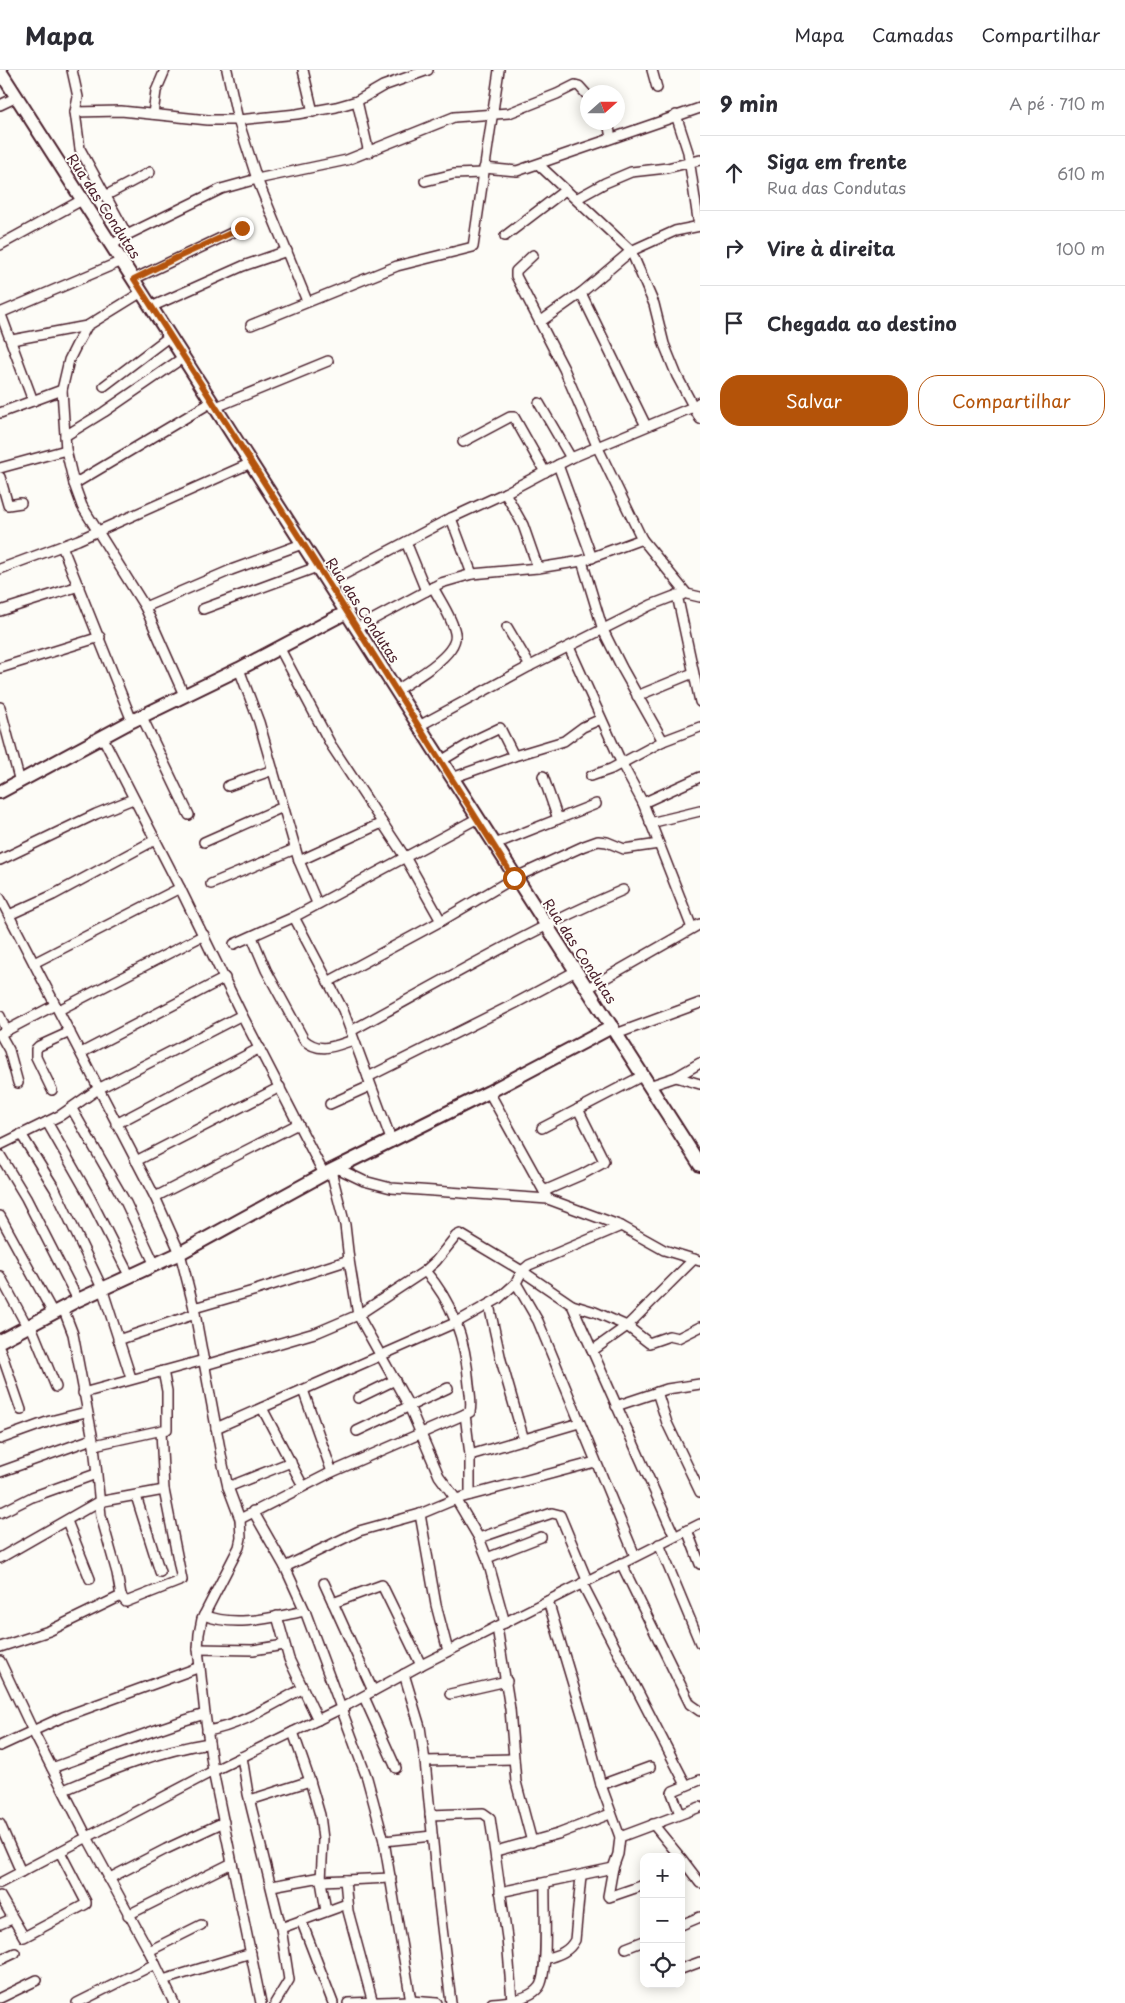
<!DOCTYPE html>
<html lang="pt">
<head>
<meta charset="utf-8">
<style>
  body { margin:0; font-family:"Playpen Sans",sans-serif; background:#f2f2f3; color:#2b2b33 }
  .controls { position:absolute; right:15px; bottom:15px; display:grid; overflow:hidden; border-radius:10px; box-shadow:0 2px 12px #0003 }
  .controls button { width:45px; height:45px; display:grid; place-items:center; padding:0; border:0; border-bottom:1px solid #e1e1e2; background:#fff; color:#2b2b33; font:25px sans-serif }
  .compass { position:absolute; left:580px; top:15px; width:45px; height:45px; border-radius:50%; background:#fff; box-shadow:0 2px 12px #0003; rotate:69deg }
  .stop { position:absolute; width:15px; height:15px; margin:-11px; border:4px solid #b45309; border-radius:50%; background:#fff }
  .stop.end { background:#b45309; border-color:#fff; box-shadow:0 1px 5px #0008 }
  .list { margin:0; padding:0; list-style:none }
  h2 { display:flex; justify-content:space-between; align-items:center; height:65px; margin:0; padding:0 20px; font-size:21px }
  h2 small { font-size:16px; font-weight:400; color:#7c7c81 }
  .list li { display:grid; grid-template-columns:32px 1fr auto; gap:15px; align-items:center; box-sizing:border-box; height:75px; padding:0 20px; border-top:1px solid #e1e1e2 }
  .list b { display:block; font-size:19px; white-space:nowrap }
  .list p { margin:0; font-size:16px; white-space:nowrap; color:#7c7c81 }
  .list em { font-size:16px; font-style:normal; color:#7c7c81 }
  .actions { display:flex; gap:10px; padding:15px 20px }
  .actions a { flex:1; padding:11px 0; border:1px solid #b45309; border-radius:20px; text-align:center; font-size:18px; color:#b45309 }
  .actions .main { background:#b45309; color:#fff }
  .icon { flex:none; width:28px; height:28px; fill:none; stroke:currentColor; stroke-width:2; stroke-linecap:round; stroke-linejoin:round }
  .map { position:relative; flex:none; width:700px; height:1933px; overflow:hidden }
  header { display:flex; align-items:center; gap:30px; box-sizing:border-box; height:70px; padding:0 25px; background:#fff; border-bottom:1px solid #e1e1e2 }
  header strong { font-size:24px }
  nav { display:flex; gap:28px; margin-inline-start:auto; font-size:18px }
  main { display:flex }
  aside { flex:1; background:#fff }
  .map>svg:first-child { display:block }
</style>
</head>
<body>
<header>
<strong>Mapa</strong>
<nav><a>Mapa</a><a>Camadas</a><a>Compartilhar</a></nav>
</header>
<main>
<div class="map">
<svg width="700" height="1933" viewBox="0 0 700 1933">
  <rect width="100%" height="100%" fill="#fdfcf7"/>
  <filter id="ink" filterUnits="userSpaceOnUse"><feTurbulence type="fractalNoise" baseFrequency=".02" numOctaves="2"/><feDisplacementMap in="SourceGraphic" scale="10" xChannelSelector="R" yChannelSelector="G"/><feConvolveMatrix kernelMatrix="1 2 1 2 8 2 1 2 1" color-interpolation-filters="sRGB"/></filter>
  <g filter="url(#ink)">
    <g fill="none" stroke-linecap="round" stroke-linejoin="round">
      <g stroke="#4a1f2b" stroke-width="12">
        <g id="street">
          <polyline points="72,0 78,27 75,42 121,41 208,50 238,50 297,44 336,37 357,31 383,16 428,0"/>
          <polyline points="227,0 238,50 257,109 307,231"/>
          <polyline points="303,0 313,42"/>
          <polyline points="652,0 657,18"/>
          <polyline points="357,31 369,83"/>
          <polyline points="0,35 17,27"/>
          <polyline points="75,42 80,79 127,165"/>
          <polyline points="153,44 156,21 165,0"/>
          <polyline points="676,45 688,82 699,156"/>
          <polyline points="608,52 611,68"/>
          <polyline points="539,95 631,181 654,234 664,274 677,306 700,349"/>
          <polyline points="484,98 517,101 700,38"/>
          <polyline points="425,111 454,104 483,103"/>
          <polyline points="105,126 150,102"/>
          <polyline points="576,129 605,113 631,102 667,98 700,90"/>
          <polyline points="505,166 564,121"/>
          <polyline points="0,175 82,130"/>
          <polyline points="112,175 127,165 221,119 257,109 347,90 454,47 509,43 557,24 575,15 579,16 588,26"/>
          <polyline points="533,185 516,201 516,206 564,299 597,376 642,469 687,524 700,527"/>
          <polyline points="134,209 242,158"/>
          <polyline points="142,222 87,256 76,276 69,290 62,320 66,380 74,414 82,436 145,537 184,625"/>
          <polyline points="581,223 646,356"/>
          <polyline points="151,237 243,196 287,181"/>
          <polyline points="0,242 33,331"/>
          <polyline points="0,243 122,191"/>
          <polyline points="540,252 581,223 631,181 675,161 700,156"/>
          <polyline points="251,255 397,196 473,177 499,0"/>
          <polyline points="12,270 87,256"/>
          <polyline points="104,316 170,266"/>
          <polyline points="539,333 571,388"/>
          <polyline points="216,337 328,291"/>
          <polyline points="0,343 62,320"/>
          <polyline points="65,366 104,342 184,287"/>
          <polyline points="463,372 510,347 514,347 545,402"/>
          <polyline points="558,395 592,488"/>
          <polyline points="0,398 66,380"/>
          <polyline points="0,407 8,435 21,433"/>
          <polyline points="74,414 212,332"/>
          <polyline points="505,423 523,455 538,498"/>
          <polyline points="451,448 472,504"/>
          <polyline points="406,472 426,521"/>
          <polyline points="62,476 132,651"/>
          <polyline points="582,491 603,560 622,598 663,671"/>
          <polyline points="0,499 78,470 251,393"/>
          <polyline points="328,513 451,448 505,423 571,388 693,337 700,332"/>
          <polyline points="682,525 677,525 700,632"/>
          <polyline points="145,537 231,500 302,474"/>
          <polyline points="203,539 317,497"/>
          <polyline points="0,541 79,516"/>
          <polyline points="507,557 530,596"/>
          <polyline points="357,558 441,513 472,504 538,498 582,491 642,469"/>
          <polyline points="279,577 331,675 405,787 441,851"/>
          <polyline points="569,577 622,694 643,733 692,858"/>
          <polyline points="0,598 100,567"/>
          <polyline points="239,599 259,652 299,791 317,833"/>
          <path d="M 397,620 C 412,610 460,584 455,563 C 452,547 440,531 433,517"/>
          <polyline points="637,626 693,603"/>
          <polyline points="0,637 20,712"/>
          <polyline points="142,647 189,745"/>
          <polyline points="419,656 530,596 651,535 677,525"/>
          <polyline points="103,668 180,818 242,945 324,1104"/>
          <polyline points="441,691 479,668 500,658 514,686"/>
          <polyline points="543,706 558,749"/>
          <polyline points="591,706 611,699 663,671 700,657"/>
          <polyline points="452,708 514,686 564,671 583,657 601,649"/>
          <polyline points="228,716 273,700"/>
          <polyline points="643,733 700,707"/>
          <polyline points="650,753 700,741"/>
          <polyline points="204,772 283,737"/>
          <polyline points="495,774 596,734"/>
          <polyline points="0,790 96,744 133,729"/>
          <polyline points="299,791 382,753"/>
          <polyline points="211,814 295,779"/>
          <polyline points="0,828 155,1127 180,1183 194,1238 223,1395 228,1417 240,1449 241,1468 239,1477 202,1549 199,1564 198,1579 205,1644 213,1701 261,1933"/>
          <polyline points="9,845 53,825 155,770"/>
          <polyline points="294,847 343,940 392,1072"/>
          <path d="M 252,867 L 266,900 L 304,970 C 320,984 335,976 353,970"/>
          <polyline points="234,874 294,847 478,748"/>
          <polyline points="34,893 180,818"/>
          <polyline points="328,912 441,851 514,808 584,776 598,771 607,772 624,779 659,774"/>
          <polyline points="588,918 700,854"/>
          <polyline points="59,940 204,865"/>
          <polyline points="0,946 6,960"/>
          <path d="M 351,961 C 441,912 529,860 623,820"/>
          <polyline points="0,964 55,935"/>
          <polyline points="0,964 9,980 18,1013"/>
          <polyline points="616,964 700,933"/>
          <polyline points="81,983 225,908"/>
          <polyline points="368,1007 514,934 576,901"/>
          <polyline points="676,1007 700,1014"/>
          <polyline points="649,1016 676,1007 700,993"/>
          <polyline points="52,1020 36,987 36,979 39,976 70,962"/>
          <polyline points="489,1022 546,1125"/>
          <polyline points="330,1034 370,1016"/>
          <polyline points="72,1039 126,1133 155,1195"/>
          <polyline points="47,1052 88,1124 130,1207"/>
          <polyline points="116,1054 260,978"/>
          <polyline points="542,1058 642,1006"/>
          <polyline points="21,1064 55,1119 102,1218 131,1308"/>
          <polyline points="0,1075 61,1045 98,1019 242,945"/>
          <polyline points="0,1085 26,1128 78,1230"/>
          <polyline points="136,1091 280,1017"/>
          <polyline points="337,1098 364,1111 391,1118 548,1129 621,1156 664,1180 700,1191"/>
          <polyline points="331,1101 345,1155 349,1190 358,1245 409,1336 439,1406 456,1429 479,1468 487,1488 505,1553"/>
          <polyline points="544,1121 581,1105 603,1093 604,1091 578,1039"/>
          <polyline points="155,1127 298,1054"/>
          <polyline points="0,1146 53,1243"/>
          <polyline points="0,1206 28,1258"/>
          <polyline points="516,1213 538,1251 635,1486"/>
          <polyline points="489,1235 501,1290 524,1370"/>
          <polyline points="572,1235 595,1242 627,1256 649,1273 669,1266 678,1268 700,1257"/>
          <polyline points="63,1238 73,1264 94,1375 101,1446 117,1503 121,1526 126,1532 182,1510 164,1420 161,1361"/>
          <polyline points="194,1238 253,1221 349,1190"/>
          <polyline points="31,1256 56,1317"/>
          <polyline points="118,1270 195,1244"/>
          <polyline points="0,1279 21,1340"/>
          <polyline points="592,1281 627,1256 694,1189"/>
          <polyline points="205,1295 318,1262 358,1245 425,1201 436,1191 456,1166 460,1164 522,1201 572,1235 674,1465"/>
          <polyline points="303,1320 332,1402"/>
          <polyline points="657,1322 667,1353 700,1422"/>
          <polyline points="83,1323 204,1290"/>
          <polyline points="358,1328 395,1310"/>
          <polyline points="616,1336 667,1319 700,1314"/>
          <polyline points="262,1338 303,1416"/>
          <polyline points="465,1344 470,1385 470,1425"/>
          <polyline points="216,1358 457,1252 498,1229 516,1213 522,1201 529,1195 621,1156"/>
          <polyline points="357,1361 448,1318"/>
          <polyline points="0,1369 50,1351 86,1342"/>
          <polyline points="94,1375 167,1359 167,1321 163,1301"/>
          <polyline points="470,1385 579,1353"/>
          <polyline points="0,1402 92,1369"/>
          <polyline points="228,1417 291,1392"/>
          <polyline points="136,1426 160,1502"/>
          <polyline points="253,1441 285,1497 305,1541 367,1708 384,1771 411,1931"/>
          <polyline points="0,1443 32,1427 96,1404"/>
          <path d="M 240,1449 L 332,1402 L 470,1342 C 472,1333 470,1323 469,1315 C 466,1272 453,1232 425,1201"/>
          <polyline points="67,1451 90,1509"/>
          <polyline points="687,1460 700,1494"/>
          <polyline points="479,1468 552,1443 560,1445 587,1510"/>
          <polyline points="659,1474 700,1573"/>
          <polyline points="0,1488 98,1432 164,1420"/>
          <polyline points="487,1488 541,1467"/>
          <polyline points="621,1493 690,1634 700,1641"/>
          <polyline points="285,1497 359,1461 420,1444"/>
          <polyline points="324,1513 373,1621"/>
          <polyline points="582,1513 686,1715"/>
          <polyline points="548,1531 584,1651 601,1715 620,1767 618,1784 613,1798 608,1826 609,1827 644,1815"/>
          <polyline points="333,1533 382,1515 421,1595"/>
          <path d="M 204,1545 C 235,1558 273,1547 305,1541"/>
          <polyline points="277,1546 289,1589 318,1650"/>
          <polyline points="497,1557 510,1639 516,1712 532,1772"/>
          <polyline points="0,1577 49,1561 121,1526"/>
          <polyline points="198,1579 253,1580 284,1575"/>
          <polyline points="448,1581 436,1535 420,1444 456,1429 595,1392"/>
          <polyline points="0,1591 33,1661 87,1767 149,1881 174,1933"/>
          <polyline points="404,1604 420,1657 425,1691 438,1824 451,1933"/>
          <polyline points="450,1624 507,1611"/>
          <polyline points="364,1627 396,1698"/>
          <path d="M 207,1661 C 242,1655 271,1635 302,1619"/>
          <polyline points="293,1662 310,1711 320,1745 323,1769 321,1811 326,1841"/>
          <polyline points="0,1676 63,1647 200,1597"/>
          <polyline points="242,1687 248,1724 281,1858 347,1834"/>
          <polyline points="425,1691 514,1689"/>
          <path d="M 52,1698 C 103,1680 153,1659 205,1644"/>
          <polyline points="601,1715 650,1697"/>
          <path d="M 64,1720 C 111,1700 158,1681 209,1673"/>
          <polyline points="250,1730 310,1711"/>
          <polyline points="680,1744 672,1723 673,1721 700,1710"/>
          <polyline points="430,1745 483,1743 490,1748 507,1868 512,1931"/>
          <polyline points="0,1754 21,1802"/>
          <polyline points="653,1754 680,1787"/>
          <polyline points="620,1767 700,1737"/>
          <polyline points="384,1771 432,1766"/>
          <polyline points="496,1781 558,1764 610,1744"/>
          <polyline points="681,1788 700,1813"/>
          <polyline points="108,1809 166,1779 224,1752"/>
          <polyline points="321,1811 345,1810"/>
          <polyline points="0,1813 213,1701 340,1639 421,1595 700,1454"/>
          <polyline points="272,1816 321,1807"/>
          <polyline points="500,1822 613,1798"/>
          <polyline points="0,1826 24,1867 86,1834 86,1832 60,1782"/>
          <polyline points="128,1845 232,1793"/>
          <polyline points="301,1850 333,1933"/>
          <polyline points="0,1854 12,1849"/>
          <polyline points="681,1855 700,1847"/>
          <polyline points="626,1878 644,1871"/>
          <polyline points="149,1881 201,1855"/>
          <path d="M 545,1889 C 557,1885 568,1883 575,1870 L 581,1806"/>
          <polyline points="0,1890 15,1883"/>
          <polyline points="681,1899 700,1892"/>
          <polyline points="163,1910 251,1883"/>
          <polyline points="0,1928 37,1910"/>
          <polyline points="77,1933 155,1894"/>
          <polyline points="275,1933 289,1910 281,1858"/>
          <polyline points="348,1933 411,1931 437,1933"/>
          <polyline points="373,1933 348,1841 345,1810 391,1808"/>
          <path d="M 492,1933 C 507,1932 530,1929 539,1917 C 549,1904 544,1834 545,1813"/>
        </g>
      </g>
      <g stroke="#4a1f2b" stroke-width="16">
        <g id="secondary">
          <path d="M 0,1 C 234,365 466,731 700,1095"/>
          <polyline points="0,722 132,651 239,599 347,542"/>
          <polyline points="0,1271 78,1230 180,1183 324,1104 489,1022 612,957"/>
        </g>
      </g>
      <use href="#street" stroke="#fdfcf7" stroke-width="9"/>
      <use href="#secondary" stroke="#fdfcf7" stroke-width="12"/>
    </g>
  </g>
  <g fill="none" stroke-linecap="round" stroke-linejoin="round" filter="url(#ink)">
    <polyline stroke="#b45309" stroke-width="6" points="242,158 176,188 134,209 338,528 514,808"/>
  </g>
  <g text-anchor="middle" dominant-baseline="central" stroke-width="4" stroke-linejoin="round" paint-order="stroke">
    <g font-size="14" fill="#4a1f2b" stroke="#fdfcf7">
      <text transform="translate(104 136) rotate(57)">Rua das Condutas</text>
      <text transform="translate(363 540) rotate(57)">Rua das Condutas</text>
      <text transform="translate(580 881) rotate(57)">Rua das Condutas</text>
    </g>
  </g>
</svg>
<div class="controls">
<button>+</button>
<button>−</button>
<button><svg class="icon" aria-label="locate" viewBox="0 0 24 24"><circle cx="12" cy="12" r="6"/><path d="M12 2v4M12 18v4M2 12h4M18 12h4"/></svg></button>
</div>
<svg class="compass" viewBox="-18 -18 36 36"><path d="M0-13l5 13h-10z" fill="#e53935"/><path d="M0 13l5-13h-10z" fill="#7c7c81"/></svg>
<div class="stop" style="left:514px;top:808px"></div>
<div class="stop end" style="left:242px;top:158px"></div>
</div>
<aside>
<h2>9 min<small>A pé · 710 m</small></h2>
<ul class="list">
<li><svg class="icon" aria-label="ahead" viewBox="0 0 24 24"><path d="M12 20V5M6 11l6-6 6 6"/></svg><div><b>Siga em frente</b><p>Rua das Condutas</p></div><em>610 m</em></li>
<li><svg class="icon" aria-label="right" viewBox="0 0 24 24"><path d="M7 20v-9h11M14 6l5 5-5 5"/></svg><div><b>Vire à direita</b></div><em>100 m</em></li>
<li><svg class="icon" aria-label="arrive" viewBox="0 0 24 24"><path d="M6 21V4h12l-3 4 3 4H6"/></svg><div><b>Chegada ao destino</b></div></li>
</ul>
<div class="actions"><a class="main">Salvar</a><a>Compartilhar</a></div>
</aside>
</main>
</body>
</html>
